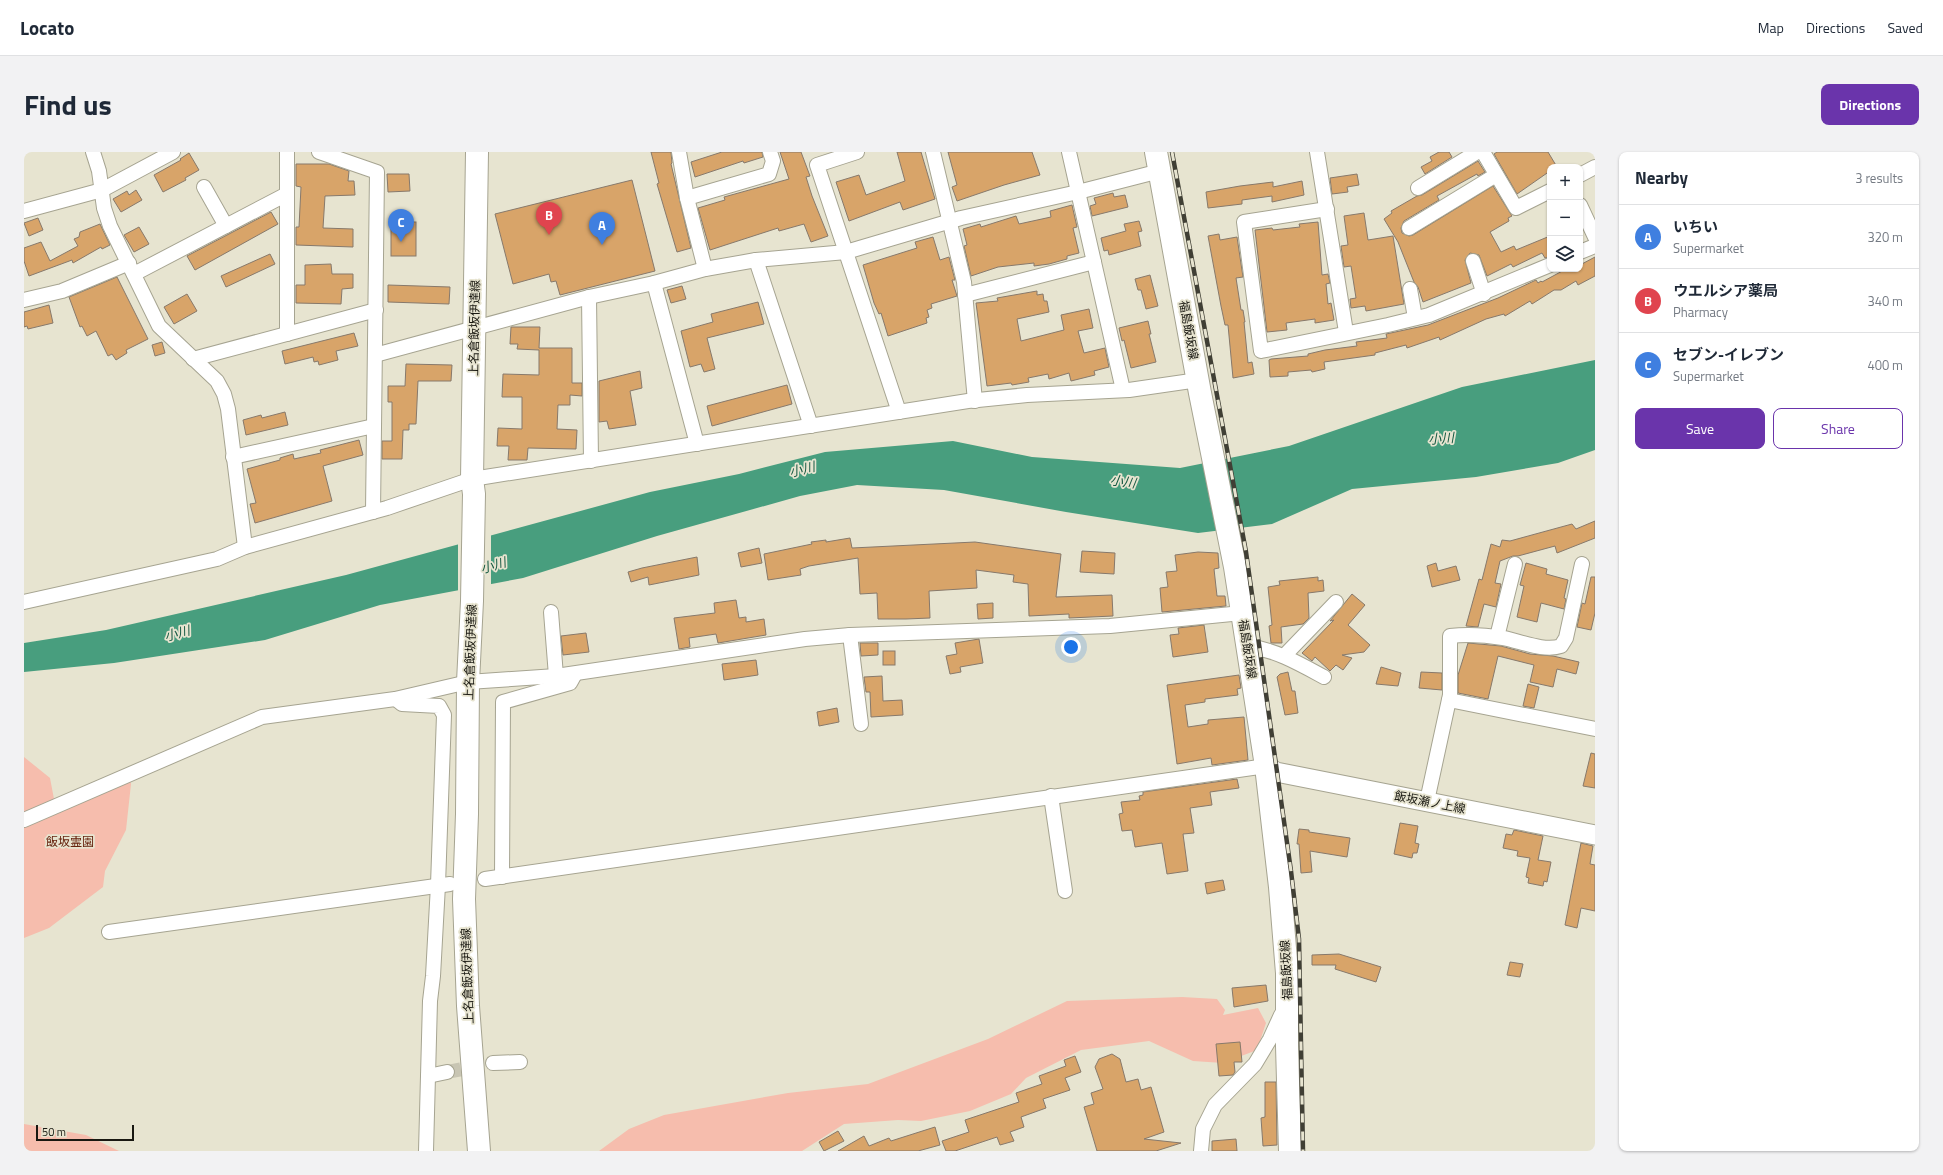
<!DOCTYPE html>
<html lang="en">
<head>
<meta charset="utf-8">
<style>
  body { margin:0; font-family:"Titillium Web","Noto Sans JP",sans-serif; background:#f2f2f3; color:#1f2937 }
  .controls { position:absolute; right:12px; top:12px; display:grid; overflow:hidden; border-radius:8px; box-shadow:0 1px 3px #0004 }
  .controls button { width:36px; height:36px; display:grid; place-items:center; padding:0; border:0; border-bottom:1px solid #e0e1e3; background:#fff; color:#1f2937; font:20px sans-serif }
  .scale { position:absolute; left:12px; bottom:10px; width:98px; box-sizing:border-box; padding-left:4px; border:2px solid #191811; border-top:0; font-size:11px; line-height:14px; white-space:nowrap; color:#191811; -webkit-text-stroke:3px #e7e4d0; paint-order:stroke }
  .you { position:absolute; left:1047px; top:495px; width:14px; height:14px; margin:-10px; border:3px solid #fff; border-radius:50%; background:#1a73e8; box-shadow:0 0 0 6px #1a73e833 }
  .badge { display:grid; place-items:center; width:26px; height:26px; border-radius:50%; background:#6a34ab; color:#fff; font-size:13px; font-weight:700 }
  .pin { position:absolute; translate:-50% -33px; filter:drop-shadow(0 1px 2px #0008) }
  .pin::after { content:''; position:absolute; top:21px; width:14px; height:12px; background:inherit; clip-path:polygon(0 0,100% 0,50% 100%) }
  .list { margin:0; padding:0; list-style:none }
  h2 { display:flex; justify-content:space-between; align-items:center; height:52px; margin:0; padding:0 16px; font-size:17px }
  h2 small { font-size:13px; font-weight:400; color:#747a83 }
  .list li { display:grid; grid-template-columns:26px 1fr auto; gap:12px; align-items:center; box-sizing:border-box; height:64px; padding:0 16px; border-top:1px solid #e0e1e3 }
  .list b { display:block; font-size:15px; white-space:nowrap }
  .list p { margin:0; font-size:13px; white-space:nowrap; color:#747a83 }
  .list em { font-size:13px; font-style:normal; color:#747a83 }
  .actions { display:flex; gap:8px; padding:12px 16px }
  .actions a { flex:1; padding:9px 0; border:1px solid #6a34ab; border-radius:8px; text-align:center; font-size:14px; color:#6a34ab }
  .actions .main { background:#6a34ab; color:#fff }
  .icon { flex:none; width:22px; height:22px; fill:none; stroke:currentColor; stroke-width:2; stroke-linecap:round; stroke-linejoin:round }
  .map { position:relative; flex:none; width:1571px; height:999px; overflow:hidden; border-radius:8px }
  header { display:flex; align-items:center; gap:24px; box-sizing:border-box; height:56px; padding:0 20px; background:#fff; border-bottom:1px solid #e0e1e3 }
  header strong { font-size:19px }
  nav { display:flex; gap:22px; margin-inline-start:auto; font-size:14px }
  .intro { display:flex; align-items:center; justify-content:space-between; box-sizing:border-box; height:96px; padding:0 24px }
  h1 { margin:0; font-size:28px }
  .button { padding:10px 18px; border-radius:8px; background:#6a34ab; color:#fff; font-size:14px; font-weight:700 }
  main { display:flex; gap:24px; padding:0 24px }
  aside { flex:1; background:#fff; border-radius:8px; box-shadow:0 1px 3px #0004 }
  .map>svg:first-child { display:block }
</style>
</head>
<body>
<header>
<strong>Locato</strong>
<nav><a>Map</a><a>Directions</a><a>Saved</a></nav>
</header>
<div class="intro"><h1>Find us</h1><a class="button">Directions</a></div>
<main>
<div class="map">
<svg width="1571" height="999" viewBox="0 0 1571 999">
  <rect width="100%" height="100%" fill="#e7e4d0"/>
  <g fill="#f6bdad">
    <polygon points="0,605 26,626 30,647 104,615 107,632 102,678 81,719 79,735 25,776 0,786"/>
    <polygon points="1158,845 1193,847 1201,858 1199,863 1234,856 1242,871 1233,898 1199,911 1169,909 1125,889 1057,898 1002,926 987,942 946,959 897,969 874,968 820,972 778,999 575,999 605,977 640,963 764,941 844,932 964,887 1043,849"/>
    <polygon points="0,972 62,983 95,999 0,999"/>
  </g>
  <polygon fill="#489e7e" points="1571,208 1571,298 1534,311 1452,325 1328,337 1248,372 1174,381 1042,360 920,338 833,333 776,344 633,384 499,426 356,453 241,488 90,511 0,520 0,491 82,478 322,423 626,340 715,322 801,300 929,289 1008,305 1156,316 1265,294 1438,235"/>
  <polygon fill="#e7e4d0" points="467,381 467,434 434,441 434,390"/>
  <g fill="#d8a469" stroke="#87796b">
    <polygon points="627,0 647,0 648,11 647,12 667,96 653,100 633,32 635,31"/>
    <polygon points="698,0 738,0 739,5 720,11 719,9 671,25 667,10"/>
    <polygon points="756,0 777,0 786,24 782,25 788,44 804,84 787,90 780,72 755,79 754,76 686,98 674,56 701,48 700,45 765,27"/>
    <polygon points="873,0 897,0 911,47 879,58 876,50 825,69 812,30 835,23 842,43 881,29"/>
    <polygon points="924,0 1008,0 1016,23 980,33 933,49 928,35 933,33"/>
    <polygon points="1415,0 1425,0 1428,5 1401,22 1397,15 1408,9 1406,5"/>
    <polygon points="1473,0 1524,0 1533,15 1526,15 1526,19 1493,42 1470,2"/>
    <polygon points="165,1 175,18 161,26 162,28 139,40 130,23 157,8 156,7"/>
    <polygon points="1454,9 1461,20 1454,24 1453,22 1413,44 1415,48 1380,69 1377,76 1378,81 1385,84 1389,83 1469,34 1488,64 1484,66 1485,69 1466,80 1477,100 1490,94 1492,98 1526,84 1526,105 1521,106 1518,101 1489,115 1487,112 1463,124 1455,103 1446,101 1441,108 1447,131 1399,150 1394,135 1390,130 1374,90 1360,67 1368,61 1367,59 1393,44 1398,43"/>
    <polygon points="272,12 305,12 325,19 324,29 330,29 331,43 301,44 299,76 329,77 329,95 272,93 272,75 275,75 277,35 272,34"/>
    <polygon points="363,22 385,22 386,39 364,40"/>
    <polygon points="1333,22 1335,33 1323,35 1324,40 1308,42 1306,26"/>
    <polygon points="608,28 631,119 536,143 532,129 527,130 525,122 489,132 471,62"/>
    <polygon points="1278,29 1280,43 1248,50 1248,44 1218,48 1218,52 1184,56 1182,40 1216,34 1249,30 1249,35"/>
    <polygon points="112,38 118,48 97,60 89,47 103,39 105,43"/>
    <polygon points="1089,41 1090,45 1101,43 1104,55 1068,64 1066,54 1072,52 1070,46"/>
    <polygon points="1048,53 1053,75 1049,76 1055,101 1043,104 1043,107 1025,112 1010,114 1010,111 974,115 947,124 940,94 943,93 939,77 956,72 957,75 992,64 995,72 1027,65 1026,59"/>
    <polygon points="247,60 254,72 171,118 163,104"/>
    <polygon points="1340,61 1344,88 1369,84 1380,152 1342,159 1341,154 1327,156 1326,147 1332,146 1327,114 1320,115 1317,94 1324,93 1320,64"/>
    <polygon points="14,66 19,78 5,84 0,71"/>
    <polygon points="1115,69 1118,79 1114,80 1117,94 1085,103 1084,98 1080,99 1077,86 1102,79 1100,72"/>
    <rect x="367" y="70" width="25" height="34"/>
    <polygon points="1294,70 1298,123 1304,122 1306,131 1302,132 1304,152 1307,151 1310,168 1291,171 1291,167 1262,171 1263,178 1243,180 1231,78 1248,76 1249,78 1276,75 1275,72"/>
    <polygon points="76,72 86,93 78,97 77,95 49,111 48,108 5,124 0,109 0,96 17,90 26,109 54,94 50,87 55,85 56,80"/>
    <polygon points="115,75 125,92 110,100 100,83"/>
    <polygon points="1195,82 1196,88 1213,85 1219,125 1212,126 1217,158 1219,158 1221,170 1220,170 1224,211 1228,210 1230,222 1209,226 1204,173 1201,173 1197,154 1184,84"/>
    <polygon points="909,85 916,108 925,105 931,128 928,128 933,144 907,152 908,156 903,158 905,165 902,166 903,171 864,184 857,161 855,162 850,151 839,113 893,96 891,90"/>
    <polygon points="246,102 251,112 202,135 197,124"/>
    <polygon points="1571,105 1571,124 1554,133 1552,129 1537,138 1530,138 1508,152 1506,149 1481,164 1480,162 1462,167 1416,188 1415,185 1383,196 1382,193 1351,201 1351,203 1300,210 1301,217 1288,220 1287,218 1264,220 1264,224 1246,225 1245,208 1247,207 1284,204 1284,202 1301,198 1333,194 1332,190 1363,186 1362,182 1404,173 1474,146 1512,128 1514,131 1517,129 1518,130 1542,117 1556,117 1556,113"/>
    <polygon points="307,112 308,122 329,122 329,136 318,137 317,152 272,151 272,133 281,133 281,113"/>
    <polygon points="1126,123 1134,154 1122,157 1117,138 1114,138 1111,127"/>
    <polygon points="93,125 124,187 102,198 103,201 92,208 88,202 84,204 72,179 63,184 58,174 56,175 45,145"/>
    <polygon points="364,133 426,135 425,152 364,150"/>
    <polygon points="658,134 662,147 647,151 643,138"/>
    <polygon points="1013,139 1013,143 1019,142 1020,149 1023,149 1025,160 993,167 997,189 1040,178 1037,163 1065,157 1069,176 1054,179 1060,201 1081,196 1085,215 1070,219 1071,223 1047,229 1045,221 1025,227 1024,222 1004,226 1005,230 988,233 987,231 963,234 952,151 974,149 973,146"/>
    <polygon points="163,142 173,159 150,172 140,155"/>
    <polygon points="734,150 740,172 683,186 691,217 680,220 677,212 666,215 657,179 689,170 687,162"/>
    <polygon points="25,153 29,171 4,177 3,174 0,175 0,160"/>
    <polygon points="1124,169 1127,182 1125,182 1132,210 1107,216 1100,188 1098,189 1095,176"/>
    <polygon points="487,175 516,175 515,196 548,196 548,231 558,231 558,244 546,243 546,253 534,253 533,277 553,278 552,297 504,296 503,308 484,308 485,294 473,294 474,276 498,277 498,245 478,245 479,222 515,223 515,198 493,197 494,192 486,192"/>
    <polygon points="330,181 334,194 312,199 314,208 295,213 294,209 290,210 289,205 261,212 258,199"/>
    <polygon points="138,190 141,201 131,204 128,193"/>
    <polygon points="382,212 428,213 427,229 394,229 392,272 385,272 385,278 379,278 378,307 358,307 358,289 368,289 368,250 364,250 364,234 381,234"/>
    <polygon points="616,219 618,236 606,239 612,273 585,277 583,269 575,270 575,229"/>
    <polygon points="763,233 768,252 688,274 683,254"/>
    <polygon points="261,260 264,273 222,283 219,268 237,263 238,266"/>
    <polygon points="335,288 339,303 299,314 308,349 231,371 226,352 232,351 223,317 256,308 256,306 269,302 270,307 297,301 296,298"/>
    <polygon points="1571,369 1571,386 1533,401 1531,394 1494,404 1489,404 1476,409 1471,431 1477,432 1472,455 1460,452 1454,475 1442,474 1455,427 1458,428 1467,392 1476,395 1478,388 1486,389 1548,372 1552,377"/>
    <polygon points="826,386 828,396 951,390 1037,402 1032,445 1088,443 1089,464 1045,466 1045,462 1005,464 1004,432 989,430 990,423 952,418 953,436 905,439 906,466 882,467 854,467 853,441 836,442 834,406 785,414 776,417 777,423 744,428 740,402 788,392 787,390 802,388 802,390"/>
    <polygon points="735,396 738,411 717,415 714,401"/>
    <polygon points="1058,399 1091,401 1090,422 1056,420"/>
    <polygon points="1174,400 1194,401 1195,416 1190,417 1193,444 1201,444 1202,454 1138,460 1136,436 1144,435 1142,420 1153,419 1151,403"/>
    <polygon points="673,405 675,423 625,433 624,425 607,430 604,420 618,416"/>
    <polygon points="1412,411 1414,419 1432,414 1436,428 1408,435 1403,414"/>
    <polygon points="1502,411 1523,417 1522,422 1544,428 1540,446 1542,447 1540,457 1517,451 1513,470 1493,465 1500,434 1496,433"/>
    <polygon points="1294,425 1294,429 1299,428 1300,439 1284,441 1285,466 1279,472 1257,475 1258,491 1247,491 1245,474 1248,473 1244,435 1256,433 1255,429"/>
    <polygon points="1567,425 1571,425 1571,461 1567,478 1553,475 1558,451 1561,452"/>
    <polygon points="1328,442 1341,453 1324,473 1346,493 1340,500 1318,503 1328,506 1319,518 1312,513 1306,519 1291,505 1288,509 1278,501 1310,468 1306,469"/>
    <polygon points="712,448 715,466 722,465 722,470 740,467 742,483 694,491 692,482 665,486 666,495 655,497 650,466 691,461 690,451"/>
    <polygon points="969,451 969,466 954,467 953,452"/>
    <polygon points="1180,473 1184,500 1149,505 1146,483 1155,482 1154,476"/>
    <polygon points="562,481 565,500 539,503 537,484"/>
    <polygon points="955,487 959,511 936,515 937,520 926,522 922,504 933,502 931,491"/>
    <polygon points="836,491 854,491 854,503 837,504"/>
    <polygon points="1444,491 1477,494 1506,502 1529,504 1555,510 1552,522 1533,517 1529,535 1506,530 1510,513 1474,504 1464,547 1434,541 1434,523"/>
    <rect x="859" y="499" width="12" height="14"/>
    <polygon points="732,508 734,523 700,528 698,512"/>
    <polygon points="1357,515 1377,521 1374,534 1352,532"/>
    <polygon points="1264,520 1268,539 1271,539 1274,561 1261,563 1253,525 1256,522"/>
    <polygon points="1397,520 1418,521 1418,538 1395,536"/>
    <polygon points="1215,523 1217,536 1213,537 1214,543 1181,547 1181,550 1161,553 1164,575 1184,572 1184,568 1220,565 1224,608 1188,613 1187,606 1153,612 1143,533"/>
    <polygon points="858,524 859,549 878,548 879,563 847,565 846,540 842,540 840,525"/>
    <polygon points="1504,532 1515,535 1510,556 1499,554"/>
    <polygon points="813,556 815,570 795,574 793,560"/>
    <polygon points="1567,601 1571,602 1571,636 1559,634"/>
    <polygon points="1213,627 1215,636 1186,640 1188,653 1166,656 1170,681 1159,682 1164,719 1143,722 1138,691 1111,695 1108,678 1098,679 1095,662 1099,661 1097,650 1116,648 1115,644 1119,643 1119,640"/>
    <polygon points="1376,671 1394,674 1391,691 1395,692 1393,701 1389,701 1388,706 1370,702"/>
    <polygon points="1275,677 1285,678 1285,680 1326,686 1323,705 1286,699 1288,720 1277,721 1275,692 1273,692"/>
    <polygon points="1490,678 1519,684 1514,708 1527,710 1523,730 1520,729 1519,734 1504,731 1505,726 1502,725 1506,706 1493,704 1494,699 1479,696 1482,682 1488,683"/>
    <polygon points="1557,691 1569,694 1566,712 1571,713 1571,759 1557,756 1553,776 1541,773"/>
    <polygon points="1199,728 1201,738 1183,742 1181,731"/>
    <polygon points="1315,802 1357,815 1352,830 1311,817 1312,813 1288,813 1288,803"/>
    <polygon points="1486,810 1499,812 1496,825 1483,823"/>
    <polygon points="1242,833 1244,849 1210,855 1208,836"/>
    <polygon points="1216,890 1218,910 1210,910 1211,920 1209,923 1195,924 1192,892"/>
    <polygon points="1088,902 1096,907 1102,930 1114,927 1117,938 1127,935 1140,980 1120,987 1157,991 1132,999 1073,999 1060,955 1070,952 1067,941 1079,937 1071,915 1075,907"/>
    <polygon points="1051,904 1057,920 1041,926 1046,938 1019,947 1022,956 997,965 1000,975 986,980 990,989 976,993 973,985 931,999 922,999 918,989 945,980 941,968 995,950 992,941 1018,932 1015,924 1042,914 1040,908"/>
    <polygon points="1241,930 1252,930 1253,993 1239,994 1237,966 1241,965"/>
    <polygon points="911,975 916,993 894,999 814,999 840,984 845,994 865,986 867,989"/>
    <polygon points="814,979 820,989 800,999 795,990"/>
    <polygon points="1212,987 1213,999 1188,999 1188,989"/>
  </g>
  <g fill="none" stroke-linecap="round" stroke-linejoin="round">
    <polyline stroke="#c8c5b3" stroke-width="14" stroke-dasharray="14 7" stroke-linecap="butt" points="423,920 469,911"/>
    <g stroke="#a6a491" stroke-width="16">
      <g id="minor">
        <polyline points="69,0 75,19 80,56 86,74 135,174 193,229 200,242 204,257 221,395"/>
        <polyline points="295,0 353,20 349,360"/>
        <polyline points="655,0 663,46 681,117"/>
        <polyline points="833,0 793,13 875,260"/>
        <polyline points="909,0 940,130 951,249"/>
        <polyline points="1045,0 1099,238"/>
        <polyline points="1293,0 1322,180"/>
        <polyline points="1459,0 1492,56 1526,39"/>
        <polyline points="1556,23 1571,15"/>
        <polyline points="180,35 202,74"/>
        <polyline points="1394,36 1453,0"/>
        <polyline points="663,46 745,22 749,9 746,0"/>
        <polyline points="1556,53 1571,85"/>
        <polyline points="1303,57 1220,70 1237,199 1364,173 1405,163 1526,113"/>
        <polyline points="0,59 78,38 149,0"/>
        <polyline points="1385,76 1472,23"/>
        <polyline points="1556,100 1571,94"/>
        <polyline points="732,108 787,274"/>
        <polyline points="1449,109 1460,142"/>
        <polyline points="110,122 263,42"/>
        <polyline points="630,131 673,292"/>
        <polyline points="1386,137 1391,166"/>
        <polyline points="941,143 1070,110"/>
        <polyline points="565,145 567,309"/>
        <polyline points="0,148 38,139 105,111"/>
        <polyline points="263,182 263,0"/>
        <polyline points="351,203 565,145 630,131 681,117 732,108 822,100 937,66 1054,40 1136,19"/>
        <polyline points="169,207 352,158"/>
        <polyline points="209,305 350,274"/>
        <polyline points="0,450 193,407 221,395 363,356 448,327 944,249 1003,243 1105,238 1174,228"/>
        <polyline points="527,460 532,524"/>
        <polyline points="826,483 837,572"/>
        <polyline points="1473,485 1491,412"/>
        <path d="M 1224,494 C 1252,498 1276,512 1300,525"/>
        <polyline points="1260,504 1312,450"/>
        <polyline points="373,548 378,552 415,554 420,563 414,733 409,824 406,849 402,999"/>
        <polyline points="1425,548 1571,577"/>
        <polyline points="1027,644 1041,739"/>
        <path d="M 1403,649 L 1426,543 L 1426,484 C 1444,482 1461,483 1479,486 C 1496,489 1520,500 1537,494 L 1542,486 L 1558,412"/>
        <polyline points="0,668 238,565 371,547 444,530 532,524 781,487 826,483 1086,474 1218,461"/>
        <polyline points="478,725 479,550 546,531 551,522"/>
        <polyline points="461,727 1242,614"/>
        <polyline points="85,780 426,732"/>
        <polyline points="469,911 496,910"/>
        <polyline points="404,924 423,920"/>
        <polyline points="1177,999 1179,977 1191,953 1231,912 1246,887 1257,863 1264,864"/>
      </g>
    </g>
    <g stroke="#a6a491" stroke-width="21">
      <polyline id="secondary" points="1242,614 1252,620 1571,683"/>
    </g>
    <g stroke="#a6a491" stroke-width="24">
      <g id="primary">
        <polyline points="453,0 448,327 450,342 448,449 444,530 443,662 440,747 444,854 455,999"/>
        <polyline points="1132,0 1176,241 1211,415 1242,614 1256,735 1263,821 1263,894 1266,999"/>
      </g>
    </g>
    <use href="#minor" stroke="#fff" stroke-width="14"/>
    <use href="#secondary" stroke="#fff" stroke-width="19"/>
    <use href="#primary" stroke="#fff" stroke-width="22"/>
    <g stroke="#403f35" stroke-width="4.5">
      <polyline id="rail" points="1148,0 1222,400 1267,719 1275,787 1279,999"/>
    </g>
    <use href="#rail" stroke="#e7e4d0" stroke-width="3" stroke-dasharray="9" stroke-linecap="butt"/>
  </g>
  <g text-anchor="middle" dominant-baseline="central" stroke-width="3.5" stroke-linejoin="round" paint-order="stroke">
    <g font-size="12" fill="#191811" stroke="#e7e4d0">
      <text transform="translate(450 176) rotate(-89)">上名倉飯坂伊達線</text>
      <text transform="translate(1165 178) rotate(80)">福島飯坂線</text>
      <text transform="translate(1224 497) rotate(81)">福島飯坂線</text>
      <text transform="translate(446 500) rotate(-88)">上名倉飯坂伊達線</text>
      <text transform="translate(1406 650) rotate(11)">飯坂瀬ノ上線</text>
      <text transform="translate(1262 818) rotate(-93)">福島飯坂線</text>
      <text transform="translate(443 824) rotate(-92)">上名倉飯坂伊達線</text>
    </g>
    <g font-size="12" fill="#66220d" stroke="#e7e4d0">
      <text x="46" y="689">飯坂霊園</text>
    </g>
    <g font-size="13" font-style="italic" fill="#125740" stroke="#e7e4d0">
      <text transform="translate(1417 286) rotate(-4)">小川</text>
      <text transform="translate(778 317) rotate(-14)">小川</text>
      <text transform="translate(1099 329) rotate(8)">小川</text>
      <text transform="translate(469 413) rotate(-16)">小川</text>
      <text transform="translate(153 481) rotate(-15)">小川</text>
    </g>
  </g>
</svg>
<div class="controls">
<button>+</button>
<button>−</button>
<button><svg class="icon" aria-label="layers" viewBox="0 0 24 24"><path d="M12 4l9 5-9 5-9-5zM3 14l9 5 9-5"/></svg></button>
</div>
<div class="scale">50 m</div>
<div class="you"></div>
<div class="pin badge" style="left:578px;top:93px;background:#3f7fe0">A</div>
<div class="pin badge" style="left:525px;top:83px;background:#e0444e">B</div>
<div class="pin badge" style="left:377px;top:90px;background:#3f7fe0">C</div>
</div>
<aside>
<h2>Nearby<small>3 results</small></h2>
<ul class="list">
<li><span class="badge" style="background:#3f7fe0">A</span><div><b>いちい</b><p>Supermarket</p></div><em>320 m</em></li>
<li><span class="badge" style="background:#e0444e">B</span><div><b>ウエルシア薬局</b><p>Pharmacy</p></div><em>340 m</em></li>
<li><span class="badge" style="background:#3f7fe0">C</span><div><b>セブン-イレブン</b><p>Supermarket</p></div><em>400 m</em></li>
</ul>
<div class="actions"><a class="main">Save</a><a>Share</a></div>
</aside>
</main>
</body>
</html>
